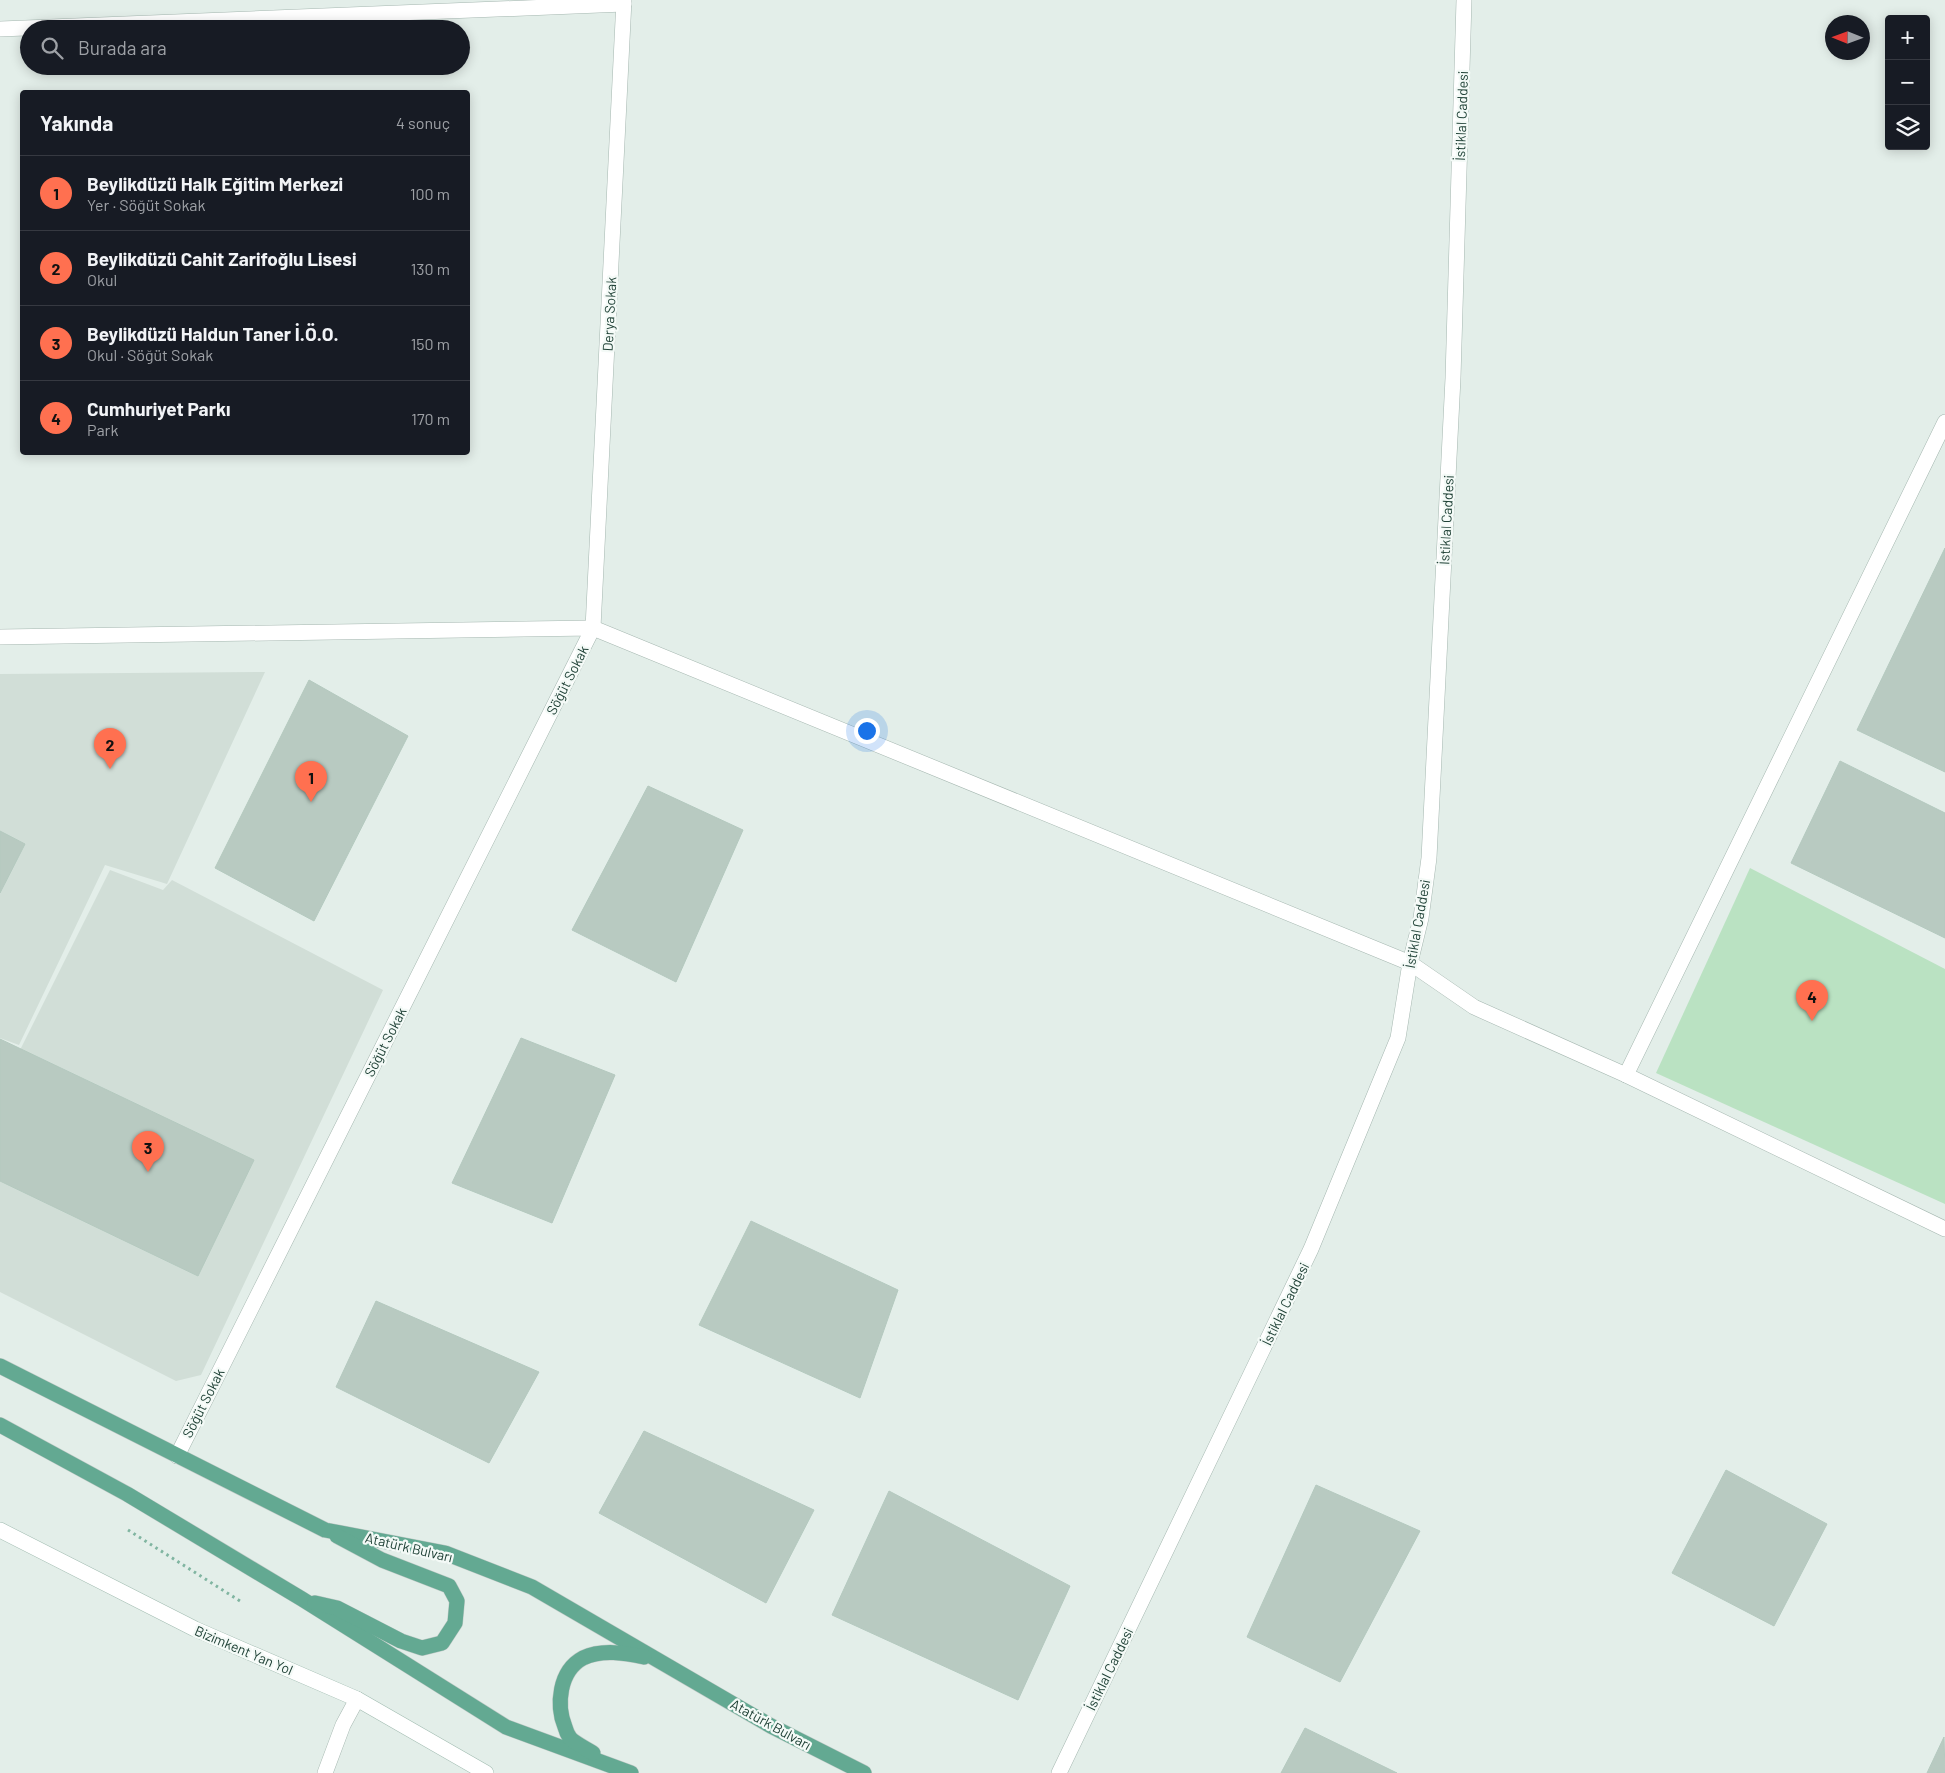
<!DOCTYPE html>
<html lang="tr">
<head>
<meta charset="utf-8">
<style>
  body { margin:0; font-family:Barlow,sans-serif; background:#242831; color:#f1f3f6 }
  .controls { position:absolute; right:15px; top:15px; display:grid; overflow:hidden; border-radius:5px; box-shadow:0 2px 12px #0003 }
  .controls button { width:45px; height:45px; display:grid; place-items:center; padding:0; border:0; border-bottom:1px solid #363941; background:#171b24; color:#f1f3f6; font:25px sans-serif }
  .compass { position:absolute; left:1825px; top:15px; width:45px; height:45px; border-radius:50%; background:#171b24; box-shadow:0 2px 12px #0003; rotate:271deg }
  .you { position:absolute; left:866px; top:730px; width:18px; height:18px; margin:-12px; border:4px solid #fff; border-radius:50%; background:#1a73e8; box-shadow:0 0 0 8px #1a73e833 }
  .badge { display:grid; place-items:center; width:32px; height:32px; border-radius:50%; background:#ff7050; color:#111; font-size:16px; font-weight:700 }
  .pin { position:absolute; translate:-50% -41px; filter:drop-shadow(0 1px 2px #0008) }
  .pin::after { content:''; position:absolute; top:26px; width:18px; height:15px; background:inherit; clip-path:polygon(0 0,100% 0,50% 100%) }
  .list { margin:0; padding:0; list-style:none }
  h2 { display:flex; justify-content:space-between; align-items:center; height:65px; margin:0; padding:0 20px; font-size:21px }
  h2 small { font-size:16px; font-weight:400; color:#9ea1a6 }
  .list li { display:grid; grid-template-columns:32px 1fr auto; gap:15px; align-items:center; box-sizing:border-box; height:75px; padding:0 20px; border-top:1px solid #363941 }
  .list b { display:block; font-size:19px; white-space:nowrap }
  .list p { margin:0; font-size:16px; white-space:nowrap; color:#9ea1a6 }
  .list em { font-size:16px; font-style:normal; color:#9ea1a6 }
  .icon { flex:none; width:28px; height:28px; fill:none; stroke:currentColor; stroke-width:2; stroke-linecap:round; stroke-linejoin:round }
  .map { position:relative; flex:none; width:1945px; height:1773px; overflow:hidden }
  .search { position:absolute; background:#171b24; box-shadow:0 2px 12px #0003; left:20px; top:20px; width:450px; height:55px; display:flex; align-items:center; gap:12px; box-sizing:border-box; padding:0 18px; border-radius:28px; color:#9ea1a6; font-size:19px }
  .panel { position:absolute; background:#171b24; box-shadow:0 2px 12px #0003; left:20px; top:90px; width:450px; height:365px; border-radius:5px }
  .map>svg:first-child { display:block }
</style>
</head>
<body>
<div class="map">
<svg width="1945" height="1773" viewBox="0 0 1945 1773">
  <rect width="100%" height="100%" fill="#e3eee9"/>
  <g fill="#d1ded7">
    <polygon points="265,672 167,884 105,865 19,1045 0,1038 0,674"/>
    <polygon points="110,870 163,890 172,880 383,990 201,1375 176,1381 0,1292 0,1043 19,1052"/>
  </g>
  <polygon fill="#bae2c2" points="1750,868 1945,969 1945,1204 1656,1073"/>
  <g fill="#b8cac1" stroke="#b4c9bf">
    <polygon points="1945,548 1945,772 1857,730"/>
    <polygon points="309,680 408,736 314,921 215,868"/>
    <polygon points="1840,761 1945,813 1945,938 1791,863"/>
    <polygon points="648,786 743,830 676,982 572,930"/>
    <polygon points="0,831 25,844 0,893"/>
    <polygon points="521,1038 615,1075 552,1223 452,1183"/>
    <polygon points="0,1039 254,1160 198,1276 0,1181"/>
    <polygon points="751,1221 898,1290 860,1398 699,1325"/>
    <polygon points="376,1301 539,1372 489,1463 336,1387"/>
    <polygon points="644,1431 814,1510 766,1603 599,1513"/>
    <polygon points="1726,1470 1827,1524 1774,1626 1672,1573"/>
    <polygon points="1316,1485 1420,1531 1340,1682 1247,1637"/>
    <polygon points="889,1491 1070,1586 1018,1700 832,1615"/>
    <polygon points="1305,1728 1397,1773 1281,1773"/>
    <polygon points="1944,1737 1945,1773 1927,1773"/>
  </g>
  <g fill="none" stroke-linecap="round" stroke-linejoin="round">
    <g stroke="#a5b7b0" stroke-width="16">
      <polyline id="lane" points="325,1773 343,1725 357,1699"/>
    </g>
    <g stroke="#a5b7b0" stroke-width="16">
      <g id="street">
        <polyline points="0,29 624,4"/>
        <polyline points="0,637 593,628 1410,963 1474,1007 1626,1075 1945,1229"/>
        <polyline points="1626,1075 1945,422"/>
        <polyline points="177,1456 593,628 624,0"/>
        <polyline points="1059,1773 1311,1249 1398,1038 1410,963 1421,918 1429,858 1453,378 1464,0"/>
      </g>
    </g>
    <g stroke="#a0bbb0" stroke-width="16">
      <polyline id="secondary" points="0,1530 195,1629 357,1699 486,1773"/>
    </g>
    <g stroke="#c1cac7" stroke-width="16">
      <g id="primary">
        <polyline points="0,1366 325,1530 445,1553 532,1587 771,1726 864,1773"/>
        <polyline points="0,1425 127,1494 302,1599 506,1727 631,1773"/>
        <polyline points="315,1603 337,1608 401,1641 422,1648 442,1643 455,1623 457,1601 449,1586 382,1560 337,1536"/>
        <path d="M 593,1753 C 585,1748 576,1744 570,1738 C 568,1735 566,1731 565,1727 C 556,1705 559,1671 583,1658 C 602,1649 625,1653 644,1657"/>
      </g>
    </g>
    <polyline stroke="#80b5a1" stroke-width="3" stroke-dasharray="2.5 4" stroke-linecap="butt" points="128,1530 240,1601"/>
    <use href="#lane" stroke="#fff" stroke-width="15"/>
    <use href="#street" stroke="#fff" stroke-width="15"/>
    <use href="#secondary" stroke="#fff" stroke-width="15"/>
    <use href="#primary" stroke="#63a992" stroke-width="15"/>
  </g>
  <g text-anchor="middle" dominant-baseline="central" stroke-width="4.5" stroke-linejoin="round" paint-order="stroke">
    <g font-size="14" fill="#204237" stroke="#f4faf7">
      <text transform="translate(1461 116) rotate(-88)">İstiklal Caddesi</text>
      <text transform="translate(609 314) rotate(-87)">Derya Sokak</text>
      <text transform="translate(1446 520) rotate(-87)">İstiklal Caddesi</text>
      <text transform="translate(567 680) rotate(-63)">Söğüt Sokak</text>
      <text transform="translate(1417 924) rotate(-80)">İstiklal Caddesi</text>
      <text transform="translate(385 1042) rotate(-63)">Söğüt Sokak</text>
      <text transform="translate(1285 1304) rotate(-64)">İstiklal Caddesi</text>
      <text transform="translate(203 1403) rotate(-63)">Söğüt Sokak</text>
      <text transform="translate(409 1547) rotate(13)">Atatürk Bulvarı</text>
      <text transform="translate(244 1650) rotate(23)">Bizimkent Yan Yol</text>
      <text transform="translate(1109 1669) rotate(-64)">İstiklal Caddesi</text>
      <text transform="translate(771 1724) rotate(29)">Atatürk Bulvarı</text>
    </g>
  </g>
</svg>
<div class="controls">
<button>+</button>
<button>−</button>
<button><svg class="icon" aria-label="layers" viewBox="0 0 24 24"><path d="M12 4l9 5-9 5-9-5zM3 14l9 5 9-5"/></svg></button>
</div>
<svg class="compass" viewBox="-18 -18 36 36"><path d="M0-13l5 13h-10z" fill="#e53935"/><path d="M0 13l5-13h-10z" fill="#9ea1a6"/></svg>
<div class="you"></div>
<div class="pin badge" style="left:311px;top:802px">1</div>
<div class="pin badge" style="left:110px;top:769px">2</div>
<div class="pin badge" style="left:148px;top:1172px">3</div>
<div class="pin badge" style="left:1812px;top:1021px">4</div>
<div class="search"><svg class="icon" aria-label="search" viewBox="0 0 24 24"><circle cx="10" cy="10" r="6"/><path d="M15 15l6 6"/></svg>Burada ara</div>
<section class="panel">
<h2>Yakında<small>4 sonuç</small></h2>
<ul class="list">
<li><span class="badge">1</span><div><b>Beylikdüzü Halk Eğitim Merkezi</b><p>Yer · Söğüt Sokak</p></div><em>100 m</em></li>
<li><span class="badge">2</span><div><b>Beylikdüzü Cahit Zarifoğlu Lisesi</b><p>Okul</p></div><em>130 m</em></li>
<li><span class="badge">3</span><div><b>Beylikdüzü Haldun Taner İ.Ö.O.</b><p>Okul · Söğüt Sokak</p></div><em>150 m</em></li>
<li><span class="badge">4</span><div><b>Cumhuriyet Parkı</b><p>Park</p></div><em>170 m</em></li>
</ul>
</section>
</div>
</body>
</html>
